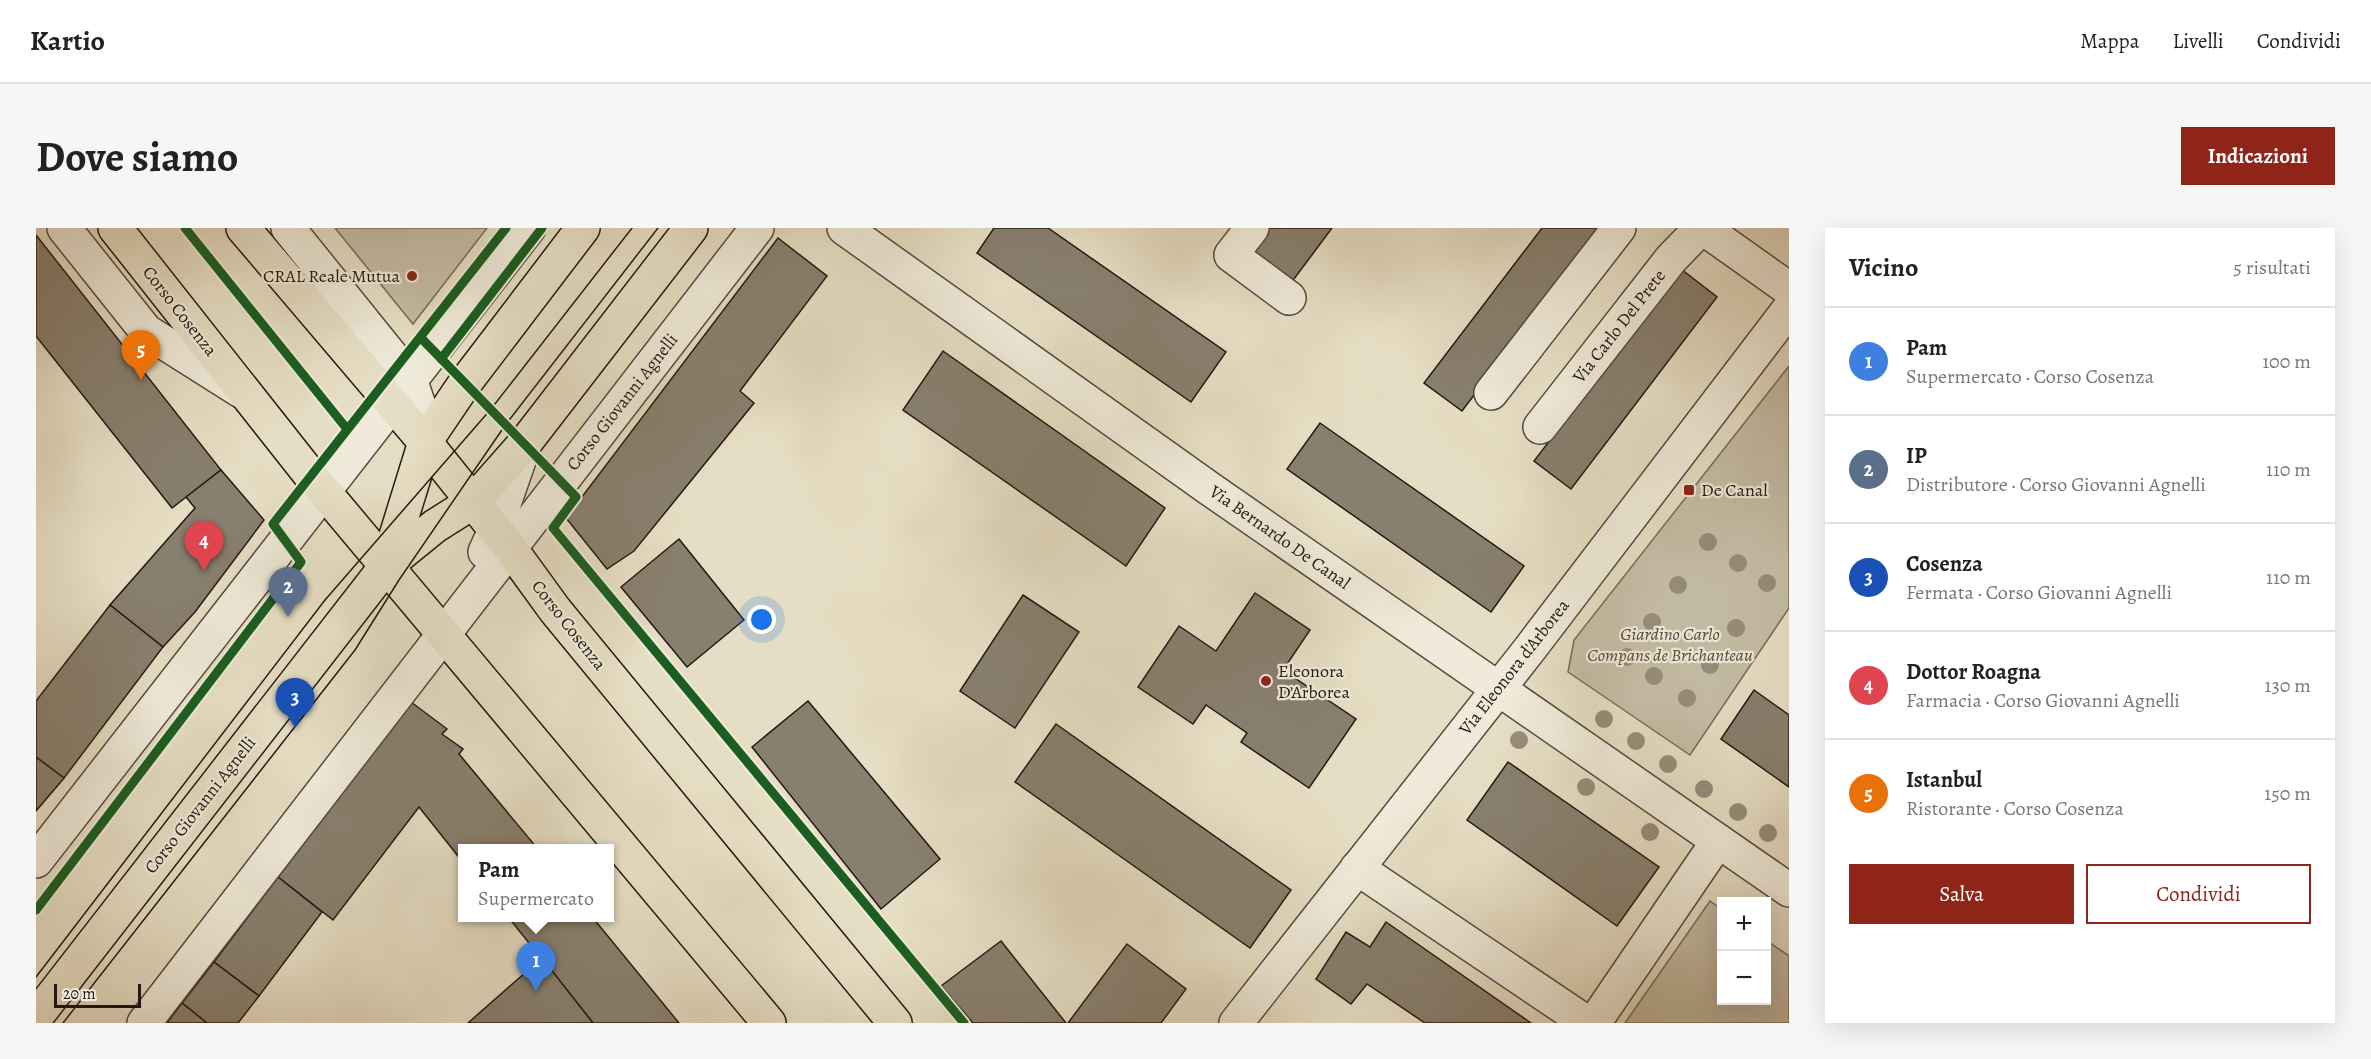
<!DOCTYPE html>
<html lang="it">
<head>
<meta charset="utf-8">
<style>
  body { margin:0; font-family:Alegreya,serif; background:#f6f6f6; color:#222 }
  .controls { position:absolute; right:18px; bottom:18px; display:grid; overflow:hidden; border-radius:0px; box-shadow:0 6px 24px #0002 }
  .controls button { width:54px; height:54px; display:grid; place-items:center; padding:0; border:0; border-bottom:2px solid #e0e0e0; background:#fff; color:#222; font:30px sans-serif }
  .scale { position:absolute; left:18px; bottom:15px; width:87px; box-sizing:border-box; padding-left:6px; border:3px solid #231911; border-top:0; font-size:16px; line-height:21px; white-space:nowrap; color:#231911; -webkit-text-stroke:4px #efead9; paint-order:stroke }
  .you { position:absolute; left:726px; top:392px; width:21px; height:21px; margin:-15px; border:4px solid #fff; border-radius:50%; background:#1a73e8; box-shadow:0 0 0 9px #1a73e833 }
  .badge { display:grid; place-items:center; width:39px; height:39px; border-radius:50%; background:#8f2418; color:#fff; font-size:20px; font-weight:700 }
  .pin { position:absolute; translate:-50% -50px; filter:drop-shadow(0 2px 3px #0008) }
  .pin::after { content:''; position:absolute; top:32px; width:21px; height:18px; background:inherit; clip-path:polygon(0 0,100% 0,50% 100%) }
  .popup { position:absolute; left:422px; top:616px; width:156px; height:78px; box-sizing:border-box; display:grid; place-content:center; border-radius:0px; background:#fff; filter:drop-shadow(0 2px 4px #0005); font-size:20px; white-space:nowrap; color:#767676 }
  .popup b { font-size:22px; color:#222 }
  .popup::after { content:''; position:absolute; left:50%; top:100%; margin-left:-12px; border:12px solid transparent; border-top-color:#fff }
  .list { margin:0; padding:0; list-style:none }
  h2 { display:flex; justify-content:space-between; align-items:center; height:78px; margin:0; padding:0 24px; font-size:26px }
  h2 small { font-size:20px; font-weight:400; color:#767676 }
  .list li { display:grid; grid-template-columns:39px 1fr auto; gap:18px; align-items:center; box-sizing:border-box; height:108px; padding:0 24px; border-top:2px solid #e0e0e0 }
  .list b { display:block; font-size:22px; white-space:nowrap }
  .list p { margin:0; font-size:20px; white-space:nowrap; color:#767676 }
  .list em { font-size:20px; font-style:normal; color:#767676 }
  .actions { display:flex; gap:12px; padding:18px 24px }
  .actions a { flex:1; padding:14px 0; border:2px solid #8f2418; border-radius:0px; text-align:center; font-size:21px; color:#8f2418 }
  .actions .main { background:#8f2418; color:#fff }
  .map { position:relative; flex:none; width:1753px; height:795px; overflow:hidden; border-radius:0px }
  header { display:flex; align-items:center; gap:36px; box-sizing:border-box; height:84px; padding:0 30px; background:#fff; border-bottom:2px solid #e0e0e0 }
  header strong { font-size:28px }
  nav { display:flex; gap:33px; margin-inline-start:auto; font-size:21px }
  .intro { display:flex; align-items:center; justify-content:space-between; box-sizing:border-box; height:144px; padding:0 36px }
  h1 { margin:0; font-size:42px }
  .button { padding:15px 27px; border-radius:0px; background:#8f2418; color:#fff; font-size:21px; font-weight:700 }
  main { display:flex; gap:36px; padding:0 36px }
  aside { flex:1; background:#fff; border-radius:0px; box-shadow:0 6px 24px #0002 }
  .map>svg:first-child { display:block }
</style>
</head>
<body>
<header>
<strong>Kartio</strong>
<nav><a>Mappa</a><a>Livelli</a><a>Condividi</a></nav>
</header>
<div class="intro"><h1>Dove siamo</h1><a class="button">Indicazioni</a></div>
<main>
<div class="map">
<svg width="1753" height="795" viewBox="0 0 1753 795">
  <rect width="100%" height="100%" fill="#e6dec4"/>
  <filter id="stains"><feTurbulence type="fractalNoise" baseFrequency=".00333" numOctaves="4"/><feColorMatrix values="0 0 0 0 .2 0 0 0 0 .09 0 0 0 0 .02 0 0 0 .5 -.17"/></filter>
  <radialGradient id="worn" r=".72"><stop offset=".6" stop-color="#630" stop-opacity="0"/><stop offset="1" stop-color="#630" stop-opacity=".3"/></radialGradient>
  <g fill="#c5bda6" stroke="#746b5c" stroke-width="1.5">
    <polygon points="299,0 451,0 377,96"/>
    <polygon points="1753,138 1753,380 1654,527 1532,444 1538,412"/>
    <polygon points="1674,673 1685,681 1686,772 1730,772 1731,713 1753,728 1753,795 1589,795"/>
  </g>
  <g fill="#887f6e" stroke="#231911" stroke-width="1.5">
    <polygon points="958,0 1012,0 1190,124 1155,174 941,25"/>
    <polygon points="1232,0 1296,0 1255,55 1214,24"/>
    <polygon points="1506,0 1565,0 1426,183 1388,155"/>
    <polygon points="0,7 185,242 136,280 0,108"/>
    <polygon points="742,10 791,48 704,163 718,175 598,323 571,341 530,290"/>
    <polygon points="1645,41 1681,69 1535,261 1498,233"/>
    <polygon points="907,123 1129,280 1090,338 867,182"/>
    <polygon points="1284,195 1488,338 1455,384 1251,241"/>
    <polygon points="185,242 228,292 159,384 127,419 74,377 159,280 150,269"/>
    <polygon points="643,311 708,392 651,439 585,359"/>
    <polygon points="1219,365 1274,402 1247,442 1320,491 1273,560 1205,514 1211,505 1170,477 1157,496 1102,459 1143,398 1180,423"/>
    <polygon points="987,367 1043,404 979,500 924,463"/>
    <polygon points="74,377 127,419 28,550 0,529 0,473"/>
    <polygon points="1718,462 1753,487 1753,559 1685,511"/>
    <polygon points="772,473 904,631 845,681 716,519"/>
    <polygon points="375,474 411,501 406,506 427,521 423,526 501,620 426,620 426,633 383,579 297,692 242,649"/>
    <polygon points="1020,496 1255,662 1214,720 979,554"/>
    <polygon points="0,529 28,550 0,583"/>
    <polygon points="1472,534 1623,639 1581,698 1431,592"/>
    <polygon points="242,649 286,684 223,768 178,734"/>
    <polygon points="473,690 557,690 643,795 557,795"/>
    <polygon points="1350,694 1495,795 1389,795 1331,756 1315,776 1280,751 1310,704 1334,719"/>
    <polygon points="965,713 1030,795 937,795 905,758"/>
    <polygon points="1091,716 1150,761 1125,795 1032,795"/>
    <polygon points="506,730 557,795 432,795"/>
    <polygon points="178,734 223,768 202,795 171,795 146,775"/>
    <polygon points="146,775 171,795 131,795"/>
  </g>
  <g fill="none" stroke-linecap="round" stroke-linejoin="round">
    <g stroke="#544a3e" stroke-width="36">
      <g id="minor">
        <polyline points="28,0 110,103 205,163"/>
        <polyline points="252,0 374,151 387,189 389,214"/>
        <polyline points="808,0 1174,261 1753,662"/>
        <polyline points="1216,0 1195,27 1253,70"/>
        <polyline points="1667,0 1753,61"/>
        <polyline points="1455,165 1583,0"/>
        <polyline points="1504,199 1635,31 1665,0"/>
        <polyline points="449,324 459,302 489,215"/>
        <polyline points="0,633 493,0"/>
        <polyline points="1321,640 1551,795"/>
        <polyline points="108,795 721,0"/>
        <polyline points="1200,795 1493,422 1753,81"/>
        <polyline points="1558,795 1682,613"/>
      </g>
    </g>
    <g stroke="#231911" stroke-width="36">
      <g id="major">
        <polyline points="79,0 275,248 733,795"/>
        <polyline points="207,0 389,214 474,320 519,382 859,795"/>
        <polyline points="351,337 389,214 429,155 547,0"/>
        <polyline points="0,789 351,337 399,298 437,274 489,215 655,0"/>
      </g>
    </g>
    <use href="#minor" stroke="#efead9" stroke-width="33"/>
    <use href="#major" stroke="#e6dec4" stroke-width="33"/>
    <g stroke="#231911" stroke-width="1.5">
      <polyline points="0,749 289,372 455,181 596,0"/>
      <polyline points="27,795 319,422 363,352 470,196 622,0"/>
    </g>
    <g stroke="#efead9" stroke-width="13">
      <g id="cycleway">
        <polyline points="149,0 311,201"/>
        <polyline points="385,110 540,269 517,300 928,795"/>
        <polyline points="405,131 506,0"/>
        <polyline points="0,682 265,334 237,296 470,0"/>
      </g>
    </g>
    <use href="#cycleway" stroke="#1b5e20" stroke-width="9"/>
  </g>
  <g fill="#968d7a">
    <circle cx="1672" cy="314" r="9"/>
    <circle cx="1702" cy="335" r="9"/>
    <circle cx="1731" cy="355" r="9"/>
    <circle cx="1642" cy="357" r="9"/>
    <circle cx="1616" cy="394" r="9"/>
    <circle cx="1700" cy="400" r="9"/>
    <circle cx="1591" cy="429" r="9"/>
    <circle cx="1674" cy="437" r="9"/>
    <circle cx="1618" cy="448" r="9"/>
    <circle cx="1651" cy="470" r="9"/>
    <circle cx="1568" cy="491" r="9"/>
    <circle cx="1483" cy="512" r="9"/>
    <circle cx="1600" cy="513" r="9"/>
    <circle cx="1632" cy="536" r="9"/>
    <circle cx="1550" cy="559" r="9"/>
    <circle cx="1668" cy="561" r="9"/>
    <circle cx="1702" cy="584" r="9"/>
    <circle cx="1614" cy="604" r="9"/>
    <circle cx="1732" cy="605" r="9"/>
  </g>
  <g fill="#8f2418" stroke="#efead9" stroke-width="2">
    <circle cx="376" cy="48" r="6"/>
    <rect x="1647" y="256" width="12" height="12" rx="3"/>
    <circle cx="1230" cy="453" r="6"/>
  </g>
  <g text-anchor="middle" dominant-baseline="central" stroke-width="4.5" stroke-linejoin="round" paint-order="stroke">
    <g font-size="18" fill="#231911" stroke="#efead9" text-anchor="start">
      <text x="364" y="48" text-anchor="end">CRAL Reale Mutua</text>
      <text x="1665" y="262">De Canal</text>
      <text x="1242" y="443">Eleonora<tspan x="1242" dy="21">D’Arborea</tspan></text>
    </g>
    <g font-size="18" fill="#231911" stroke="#efead9">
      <text transform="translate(144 83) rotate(52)">Corso Cosenza</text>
      <text transform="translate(1583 98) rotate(-52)">Via Carlo Del Prete</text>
      <text transform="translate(586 174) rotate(-52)">Corso Giovanni Agnelli</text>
      <text transform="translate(1244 309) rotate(35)">Via Bernardo De Canal</text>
      <text transform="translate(533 397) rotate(52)">Corso Cosenza</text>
      <text transform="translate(1478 439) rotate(-52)">Via Eleonora d'Arborea</text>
      <text transform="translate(164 577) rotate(-52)">Corso Giovanni Agnelli</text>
    </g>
    <g font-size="18" font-style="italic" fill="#544a3e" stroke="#efead9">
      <text x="1634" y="406">Giardino Carlo<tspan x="1634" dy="21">Compans de Brichanteau</tspan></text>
    </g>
  </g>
  <rect width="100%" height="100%" filter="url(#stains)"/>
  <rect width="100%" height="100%" fill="url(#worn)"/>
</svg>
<div class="controls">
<button>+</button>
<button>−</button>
</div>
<div class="scale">20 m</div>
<div class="you"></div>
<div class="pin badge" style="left:500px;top:763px;background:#3f7fe0">1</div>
<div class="popup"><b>Pam</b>Supermercato</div>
<div class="pin badge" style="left:252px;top:389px;background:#5c6f8a">2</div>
<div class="pin badge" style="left:259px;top:500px;background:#1a4fb4">3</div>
<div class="pin badge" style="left:168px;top:343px;background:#e0444e">4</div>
<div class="pin badge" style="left:105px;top:152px;background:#e8710a">5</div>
</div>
<aside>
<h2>Vicino<small>5 risultati</small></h2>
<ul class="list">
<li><span class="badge" style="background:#3f7fe0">1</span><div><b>Pam</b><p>Supermercato · Corso Cosenza</p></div><em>100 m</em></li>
<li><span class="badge" style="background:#5c6f8a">2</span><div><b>IP</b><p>Distributore · Corso Giovanni Agnelli</p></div><em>110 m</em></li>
<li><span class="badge" style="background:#1a4fb4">3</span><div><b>Cosenza</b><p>Fermata · Corso Giovanni Agnelli</p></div><em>110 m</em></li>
<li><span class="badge" style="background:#e0444e">4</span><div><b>Dottor Roagna</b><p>Farmacia · Corso Giovanni Agnelli</p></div><em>130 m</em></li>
<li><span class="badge" style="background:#e8710a">5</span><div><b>Istanbul</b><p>Ristorante · Corso Cosenza</p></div><em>150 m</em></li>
</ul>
<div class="actions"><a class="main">Salva</a><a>Condividi</a></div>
</aside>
</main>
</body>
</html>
